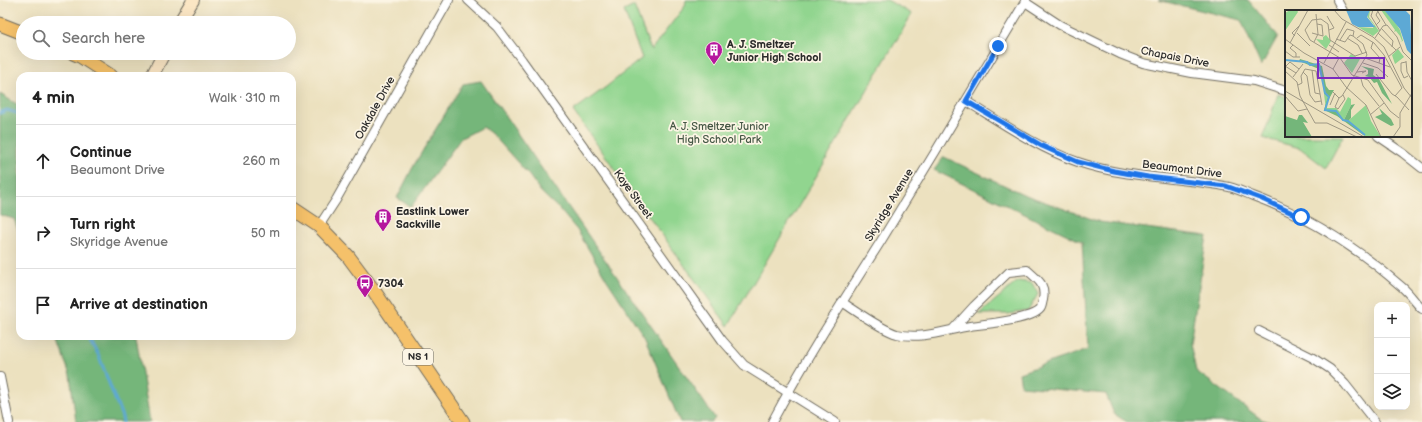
<!DOCTYPE html>
<html lang="en">
<head>
<meta charset="utf-8">
<style>
  body { margin:0; font-family:"Balsamiq Sans",sans-serif; background:#f2f2f2; color:#222 }
  .controls { position:absolute; right:12px; bottom:12px; display:grid; overflow:hidden; border-radius:8px; box-shadow:0 4px 16px #0002 }
  .controls button { width:36px; height:36px; display:grid; place-items:center; padding:0; border:0; border-bottom:1px solid #e0e0e0; background:#fff; color:#222; font:20px sans-serif }
  .stop { position:absolute; width:12px; height:12px; margin:-9px; border:3px solid #1a73e8; border-radius:50%; background:#fff }
  .stop.end { background:#1a73e8; border-color:#fff; box-shadow:0 1px 4px #0008 }
  .list { margin:0; padding:0; list-style:none }
  h2 { display:flex; justify-content:space-between; align-items:center; height:52px; margin:0; padding:0 16px; font-size:17px }
  h2 small { font-size:13px; font-weight:400; color:#767676 }
  .list li { display:grid; grid-template-columns:26px 1fr auto; gap:12px; align-items:center; box-sizing:border-box; height:72px; padding:0 16px; border-top:1px solid #e0e0e0 }
  .list b { display:block; font-size:15px; white-space:nowrap }
  .list p { margin:0; font-size:13px; white-space:nowrap; color:#767676 }
  .list em { font-size:13px; font-style:normal; color:#767676 }
  .icon { flex:none; width:22px; height:22px; fill:none; stroke:currentColor; stroke-width:2; stroke-linecap:round; stroke-linejoin:round }
  .map { position:relative; flex:none; width:1422px; height:422px; overflow:hidden }
  .search { position:absolute; background:#fff; box-shadow:0 4px 16px #0002; left:16px; top:16px; width:280px; height:44px; display:flex; align-items:center; gap:10px; box-sizing:border-box; padding:0 14px; border-radius:22px; color:#767676; font-size:15px }
  .panel { position:absolute; background:#fff; box-shadow:0 4px 16px #0002; left:16px; top:72px; width:280px; height:268px; border-radius:12px }
  .map>svg:first-child { display:block }
</style>
</head>
<body>
<div class="map">
<svg width="1422" height="422" viewBox="0 0 1422 422">
  <rect width="100%" height="100%" fill="#fcf5e5"/>
  <filter id="ink" filterUnits="userSpaceOnUse"><feTurbulence type="fractalNoise" baseFrequency=".025" numOctaves="2"/><feDisplacementMap in="SourceGraphic" scale="8" xChannelSelector="R" yChannelSelector="G"/><feConvolveMatrix kernelMatrix="1 2 1 2 8 2 1 2 1" color-interpolation-filters="sRGB"/></filter>
  <filter id="wash" filterUnits="userSpaceOnUse"><feTurbulence type="fractalNoise" baseFrequency=".012" numOctaves="4" result="noise"/><feDisplacementMap in="SourceGraphic" scale="16" xChannelSelector="R" yChannelSelector="G"/><feGaussianBlur stdDeviation="0.9" result="paint"/><feColorMatrix in="noise" values="0 0 0 0 0 0 0 0 0 0 0 0 0 0 0 0 0 1.4 0 .05"/><feComposite in="paint" operator="in"/></filter>
  <g filter="url(#wash)">
    <rect width="100%" height="100%" fill="#ece1bf"/>
    <g fill="#91d58f" stroke="#5e805d">
      <polygon points="686,0 887,0 912,14 728,326 573,111 606,87 642,58 624,11 634,6 651,50 685,6"/>
      <polygon points="1278,94 1286,97 1286,136 1343,136 1326,168 1300,148 1263,138"/>
      <polygon points="1018,281 1032,283 1038,294 1028,311 1008,314 979,314"/>
    </g>
    <g fill="#74b67a" stroke="#507052">
      <polygon points="1158,0 1248,0 1278,36 1261,66 1241,20"/>
      <polygon points="481,81 715,418 712,422 680,422 645,338 607,280 577,230 559,209 541,192 528,174 494,136 483,127 461,138 411,207 397,198 414,165 463,84"/>
      <polygon points="0,94 20,106 20,236 14,219 0,215"/>
      <polygon points="944,157 1023,194 1100,222 1207,236 1190,343 1196,371 1261,419 1270,422 1127,422 1114,414 1106,394 1021,386 1019,373 1088,349 1082,242 934,170"/>
      <polygon points="56,336 136,336 150,422 76,422 70,375"/>
    </g>
    <g fill="none" stroke-linecap="round" stroke-linejoin="round">
      <g stroke="#5da9d5" stroke-width="3">
        <polyline points="0,113 7,110 20,114"/>
        <polyline points="88,336 98,354 122,417 123,422"/>
      </g>
    </g>
  </g>
  <g filter="url(#ink)">
    <g fill="none" stroke-linecap="round" stroke-linejoin="round">
      <g stroke="#6f6b5f" stroke-width="10">
        <g id="street">
          <polyline points="468,0 497,27 522,60 722,340 744,365 835,422"/>
          <polyline points="1337,0 1343,11"/>
          <polyline points="1025,2 1060,25 1120,54 1143,63 1192,73 1254,81 1286,91"/>
          <path d="M 966,101 C 1002,123 1038,148 1078,162 C 1125,178 1175,177 1224,186 C 1234,187 1243,192 1253,196 C 1307,216 1359,249 1402,287 C 1409,293 1415,302 1422,309"/>
          <polyline points="1378,136 1403,153 1422,168"/>
          <polyline points="319,226 336,200 449,0"/>
          <path d="M 842,302 C 856,311 882,330 897,334 C 922,340 946,330 970,326 C 985,324 1031,320 1040,309 C 1042,307 1042,303 1043,300 C 1046,284 1038,280 1027,270 L 1009,272 L 974,306 L 953,329"/>
          <polyline points="1259,331 1313,358 1330,369 1345,384 1375,422"/>
          <polyline points="0,377 9,422"/>
          <path d="M 772,422 C 805,360 843,301 881,241 C 930,161 978,81 1026,0"/>
        </g>
      </g>
      <g stroke="#6f6b5f" stroke-width="14">
        <g id="secondary">
          <polyline points="179,23 193,0"/>
          <polyline points="152,76 164,53"/>
        </g>
      </g>
      <g stroke="#6f6b5f" stroke-width="15">
        <g id="primary">
          <polyline points="0,24 23,33"/>
          <polyline points="73,53 80,56 111,76"/>
          <polyline points="292,208 319,226 348,256 374,291 463,422"/>
        </g>
      </g>
      <use href="#street" stroke="#fff" stroke-width="8"/>
      <use href="#secondary" stroke="#fbe6c4" stroke-width="12"/>
      <use href="#primary" stroke="#f5c16b" stroke-width="13"/>
    </g>
  </g>
  <g fill="none" stroke-linecap="round" stroke-linejoin="round" filter="url(#ink)">
    <polyline stroke="#1a73e8" stroke-width="5" points="998,46 966,101 1042,146 1078,162 1114,171 1148,177 1226,186 1262,199 1301,217"/>
  </g>
  <defs>
    <g id="building-pin" transform="scale(0.9)"><path d="M0 17L-7.5 6A9.5 9.5 0 1 1 7.5 6Z" fill="#b5179e" stroke="#fcf5e5"/><path d="M-4-6H4V6H1V3H-1V6H-4ZM-2.5-4.3h1.7v1.8h-1.7ZM.8-4.3h1.7v1.8H.8ZM-2.5-1h1.7V.8h-1.7ZM.8-1h1.7V.8H.8Z" fill="#fff"/></g>
    <g id="bus-pin" transform="scale(0.9)"><path d="M0 17L-7.5 6A9.5 9.5 0 1 1 7.5 6Z" fill="#b5179e" stroke="#fcf5e5"/><path d="M-5-6H5V4H4V6H2V4H-2V6H-4V4H-5ZM-3.5-4V0h7V-4ZM-3.5 1.2v1.5H-2V1.2ZM2 1.2v1.5H3.5V1.2Z" fill="#fff"/></g>
  </defs>
  <g fill-rule="evenodd">
    <use href="#building-pin" x="714" y="50"/>
    <use href="#building-pin" x="383" y="217"/>
    <use href="#bus-pin" x="365" y="283"/>
  </g>
  <g text-anchor="middle" dominant-baseline="central" stroke-width="3.5" stroke-linejoin="round" paint-order="stroke">
    <rect fill="#fcf5e5" stroke="#6a6863" stroke-width="1" x="403" y="349" width="30" height="16" rx="3"/>
    <g font-size="10" font-weight="bold" fill="#2b2b2b">
      <text x="418" y="357">NS 1</text>
    </g>
    <g font-size="11" font-weight="bold" fill="#2b2b2b" stroke="#fcf5e5" text-anchor="start">
      <text x="727" y="44">A. J. Smeltzer<tspan x="727" dy="13">Junior High School</tspan></text>
      <text x="396" y="211">Eastlink Lower<tspan x="396" dy="13">Sackville</tspan></text>
      <text x="378" y="283">7304</text>
    </g>
    <g font-size="11" fill="#2b2b2b" stroke="#fcf5e5">
      <text transform="translate(1175 57) rotate(11)">Chapais Drive</text>
      <text transform="translate(375 108) rotate(-61)">Oakdale Drive</text>
      <text transform="translate(1182 169) rotate(7)">Beaumont Drive</text>
      <text transform="translate(633 194) rotate(54)">Kaye Street</text>
      <text transform="translate(889 205) rotate(-59)">Skyridge Avenue</text>
    </g>
    <g font-size="11" fill="#445644" stroke="#fcf5e5">
      <text x="719" y="126">A. J. Smeltzer Junior<tspan x="719" dy="13">High School Park</tspan></text>
    </g>
  </g>
  <g transform="translate(1285 10)">
    <rect width="127" height="127" fill="#ece1bf"/>
    <path d="M 5,0 L 12,0 L 13,2 L 0,21 L 0,3 ZM 85,0 L 87,2 L 85,1 L 84,7 L 94,21 L 88,26 L 73,17 L 88,18 L 89,15 L 82,6 ZM 96,0 L 100,1 L 108,9 L 115,20 L 118,31 L 115,32 L 117,31 L 115,26 L 111,21 L 109,22 L 110,20 ZM 41,25 L 46,31 L 41,39 L 31,29 L 38,30 L 38,27 ZM 113,39 L 119,47 L 110,54 L 107,45 ZM 66,44 L 75,49 L 67,63 L 59,53 ZM 39,84 L 43,87 L 42,98 L 51,98 L 55,102 L 63,87 L 66,89 L 66,95 L 59,110 L 52,101 L 41,100 ZM 81,95 L 86,111 L 96,127 L 81,127 L 63,111 Z" fill="#91d58f"/>
    <path d="M 15,49 L 37,56 L 41,76 L 44,80 L 49,80 L 41,94 L 41,101 L 52,101 L 59,110 L 66,95 L 70,94 L 66,100 L 66,108 L 63,111 L 81,127 L 52,106 L 39,100 L 43,87 L 39,84 L 38,70 L 34,59 L 14,51 ZM 76,56 L 89,59 L 88,65 L 94,69 L 107,94 L 97,83 L 92,72 L 89,73 L 84,67 L 80,66 L 83,64 L 83,60 ZM 94,98 L 106,109 L 109,115 L 106,116 L 90,107 L 97,104 ZM 14,105 L 17,105 L 23,113 L 18,112 L 27,127 L 0,127 L 0,106 L 12,110 Z" fill="#74b67a"/>
    <path d="M 61,0 L 85,0 L 82,7 L 90,17 L 73,17 L 67,14 ZM 99,0 L 120,0 L 125,5 L 127,45 L 122,40 L 115,19 Z" fill="#5da9d5"/>
    <path fill="none" stroke="#5da9d5" stroke-width="2" d="M 0,50 L 22,52 L 25,55 L 34,54 L 40,83 L 44,87 L 40,100 L 51,101 L 58,110 L 63,111 L 80,125"/>
    <path fill="none" stroke="#9f9884" stroke-width="1" d="M 49,0 L 57,9 L 88,27 L 99,37 L 119,78 L 127,88M 88,0 L 86,6 L 95,21M 92,0 L 101,15M 42,6 L 49,18 L 44,20M 91,15 L 95,11 L 91,5 L 93,1M 96,18 L 108,31 L 107,37M 12,23 L 25,36M 27,23 L 38,26 L 37,15 L 32,14M 93,23 L 111,40M 10,26 L 7,23 L 14,16M 62,28 L 73,35 L 77,43M 72,28 L 76,25 L 89,33 L 99,45 L 117,78 L 110,86M 90,28 L 98,16 L 102,15 L 112,27 L 118,42 L 127,51M 0,29 L 19,43 L 48,59 L 61,77 L 81,95 L 96,127M 51,29 L 60,32 L 65,25 L 68,26M 55,30 L 62,19 L 69,21 L 68,26M 29,32 L 33,24 L 31,4M 88,32 L 86,38 L 95,48 L 94,53M 5,33 L 23,0M 8,35 L 5,38 L 11,43 L 11,47M 44,35 L 54,42M 0,41 L 8,47 L 15,47M 82,42 L 70,46 L 45,30 L 43,14 L 36,9 L 27,10 L 20,20 L 25,30 L 55,48 L 67,65 L 83,70 L 105,101 L 114,108M 103,47 L 115,37M 80,48 L 105,57M 121,51 L 122,62 L 127,71M 121,52 L 116,53 L 116,61 L 119,68 L 123,66M 39,53 L 61,12M 78,53 L 93,58 L 103,67M 0,56 L 11,63M 1,56 L 5,52 L 14,59M 48,59 L 54,48M 27,60 L 30,83 L 35,84M 0,61 L 12,72 L 15,86 L 30,113 L 42,113 L 72,127M 18,62 L 22,66 L 25,85 L 30,92 L 36,91M 72,62 L 81,61 L 77,63M 91,64 L 107,84 L 112,87M 8,67 L 18,54M 76,69 L 78,76 L 94,96M 13,75 L 17,73 L 16,66 L 20,59 L 31,61 L 37,95M 0,81 L 79,127M 48,82 L 54,88 L 57,86 L 82,45 L 78,34 L 68,26M 0,86 L 13,101 L 22,99M 112,87 L 124,100M 54,88 L 50,97 L 53,99 L 60,89 L 58,85M 45,95 L 50,83M 85,105 L 99,93M 108,127 L 115,117 L 115,103 L 127,83"/>
    <path fill="#7b2cbf" fill-opacity="0.15" stroke="#7b2cbf" stroke-width="2" d="M 33,48 L 99,48 L 99,68 L 33,68 Z"/>
    <rect width="127" height="127" fill="none" stroke="#2b2b2b" stroke-width="2"/>
  </g>
</svg>
<div class="controls">
<button>+</button>
<button>−</button>
<button><svg class="icon" aria-label="layers" viewBox="0 0 24 24"><path d="M12 4l9 5-9 5-9-5zM3 14l9 5 9-5"/></svg></button>
</div>
<div class="stop" style="left:1301px;top:217px"></div>
<div class="stop end" style="left:998px;top:46px"></div>
<div class="search"><svg class="icon" aria-label="search" viewBox="0 0 24 24"><circle cx="10" cy="10" r="6"/><path d="M15 15l6 6"/></svg>Search here</div>
<section class="panel">
<h2>4 min<small>Walk · 310 m</small></h2>
<ul class="list">
<li><svg class="icon" aria-label="ahead" viewBox="0 0 24 24"><path d="M12 20V5M6 11l6-6 6 6"/></svg><div><b>Continue</b><p>Beaumont Drive</p></div><em>260 m</em></li>
<li><svg class="icon" aria-label="right" viewBox="0 0 24 24"><path d="M7 20v-9h11M14 6l5 5-5 5"/></svg><div><b>Turn right</b><p>Skyridge Avenue</p></div><em>50 m</em></li>
<li><svg class="icon" aria-label="arrive" viewBox="0 0 24 24"><path d="M6 21V4h12l-3 4 3 4H6"/></svg><div><b>Arrive at destination</b></div></li>
</ul>
</section>
</div>
</body>
</html>
